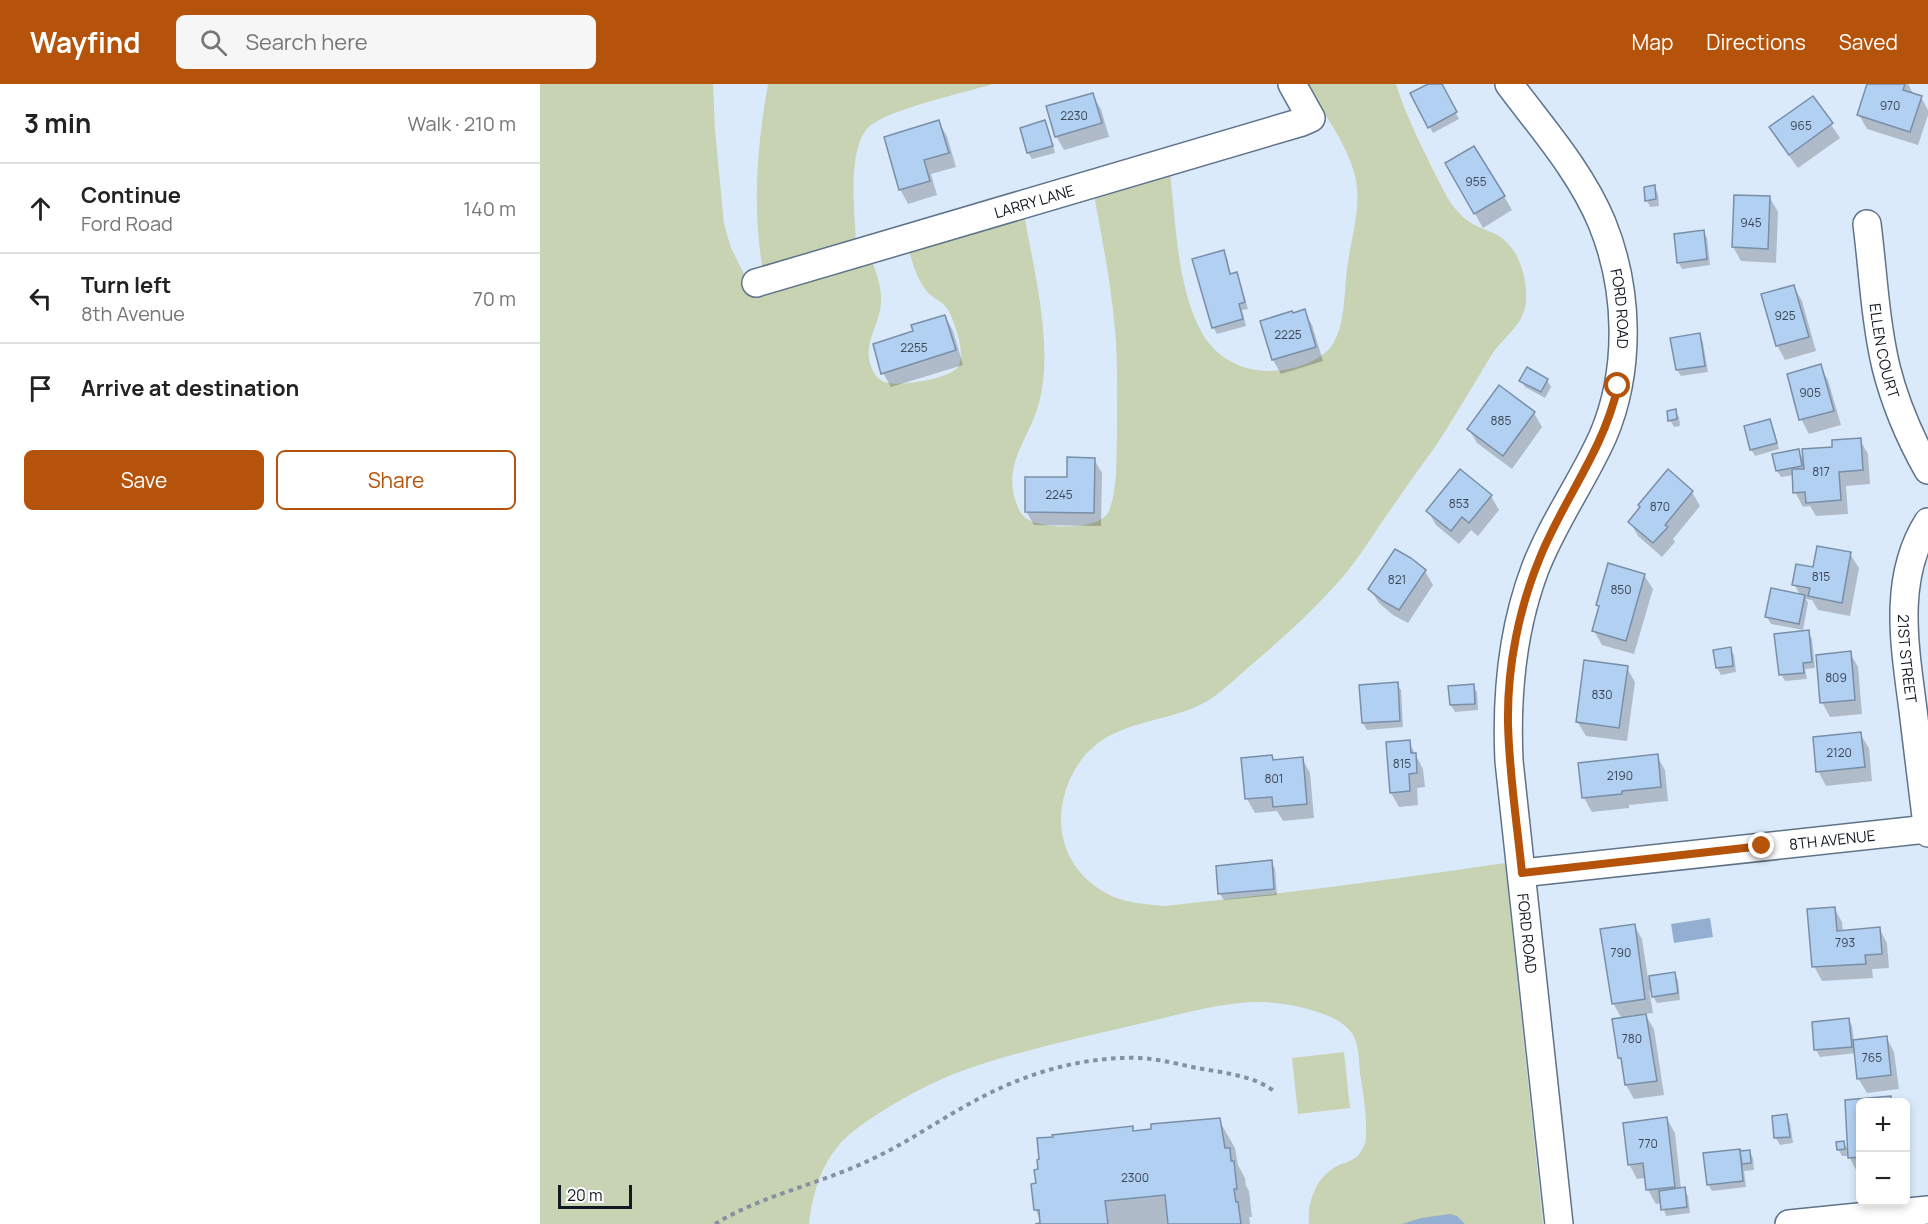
<!DOCTYPE html>
<html lang="en">
<head>
<meta charset="utf-8">
<style>
  body { margin:0; font-family:Manrope,sans-serif; background:#f6f6f6; color:#222 }
  .controls { position:absolute; right:18px; bottom:18px; display:grid; overflow:hidden; border-radius:9px; box-shadow:0 3px 9px #0003 }
  .controls button { width:54px; height:54px; display:grid; place-items:center; padding:0; border:0; border-bottom:2px solid #e0e0e0; background:#fff; color:#222; font:30px sans-serif }
  .scale { position:absolute; left:18px; bottom:15px; width:74px; box-sizing:border-box; padding-left:6px; border:3px solid #111922; border-top:0; font-size:16px; line-height:21px; white-space:nowrap; color:#111922; -webkit-text-stroke:4px #fff; paint-order:stroke }
  .stop { position:absolute; width:18px; height:18px; margin:-14px; border:4px solid #b45309; border-radius:50%; background:#fff }
  .stop.end { background:#b45309; border-color:#fff; box-shadow:0 2px 6px #0008 }
  .list { margin:0; padding:0; list-style:none }
  h2 { display:flex; justify-content:space-between; align-items:center; height:78px; margin:0; padding:0 24px; font-size:26px }
  h2 small { font-size:20px; font-weight:400; color:#767676 }
  .list li { display:grid; grid-template-columns:39px 1fr auto; gap:18px; align-items:center; box-sizing:border-box; height:90px; padding:0 24px; border-top:2px solid #e0e0e0 }
  .list b { display:block; font-size:22px; white-space:nowrap }
  .list p { margin:0; font-size:20px; white-space:nowrap; color:#767676 }
  .list em { font-size:20px; font-style:normal; color:#767676 }
  .actions { display:flex; gap:12px; padding:18px 24px }
  .actions a { flex:1; padding:14px 0; border:2px solid #b45309; border-radius:9px; text-align:center; font-size:21px; color:#b45309 }
  .actions .main { background:#b45309; color:#fff }
  .icon { flex:none; width:33px; height:33px; fill:none; stroke:currentColor; stroke-width:2; stroke-linecap:round; stroke-linejoin:round }
  .map { position:relative; flex:none; width:1388px; height:1140px; overflow:hidden }
  header { display:flex; align-items:center; gap:36px; box-sizing:border-box; height:84px; padding:0 30px; background:#b45309; color:#fff }
  header strong { font-size:28px }
  nav { display:flex; gap:33px; margin-inline-start:auto; font-size:21px }
  .search { width:420px; height:54px; background:#f6f6f6; display:flex; align-items:center; gap:15px; box-sizing:border-box; padding:0 21px; border-radius:9px; color:#767676; font-size:22px }
  main { display:flex }
  aside { flex:1; background:#fff }
  .map>svg:first-child { display:block }
</style>
</head>
<body>
<header>
<strong>Wayfind</strong>
<div class="search"><svg class="icon" aria-label="search" viewBox="0 0 24 24"><circle cx="10" cy="10" r="6"/><path d="M15 15l6 6"/></svg>Search here</div>
<nav><a>Map</a><a>Directions</a><a>Saved</a></nav>
</header>
<main>
<aside>
<h2>3 min<small>Walk · 210 m</small></h2>
<ul class="list">
<li><svg class="icon" aria-label="ahead" viewBox="0 0 24 24"><path d="M12 20V5M6 11l6-6 6 6"/></svg><div><b>Continue</b><p>Ford Road</p></div><em>140 m</em></li>
<li><svg class="icon" aria-label="left" viewBox="0 0 24 24"><path d="M17 20v-9H6M10 6l-5 5 5 5"/></svg><div><b>Turn left</b><p>8th Avenue</p></div><em>70 m</em></li>
<li><svg class="icon" aria-label="arrive" viewBox="0 0 24 24"><path d="M6 21V4h12l-3 4 3 4H6"/></svg><div><b>Arrive at destination</b></div></li>
</ul>
<div class="actions"><a class="main">Save</a><a>Share</a></div>
</aside>
<div class="map">
<svg width="1388" height="1140" viewBox="0 0 1388 1140">
  <rect width="100%" height="100%" fill="#dbeafa"/>
  <g fill="#c7d3b3">
    <path d="M 0,0 L 173,0 L 175,46 L 184,140 L 191,164 L 205,192 L 331,174 C 336,188 342,203 341,218 C 340,243 319,262 334,289 C 337,294 342,298 348,299 C 362,302 409,295 418,283 C 420,280 421,274 421,270 C 421,258 413,232 406,223 C 400,216 390,213 385,205 C 376,193 372,177 368,163 L 484,130 C 494,187 514,263 499,319 C 490,354 462,379 476,418 C 478,425 482,433 489,436 C 505,445 560,447 569,427 C 578,403 576,375 577,350 C 577,316 578,280 575,245 C 571,200 562,155 554,110 L 630,89 C 636,140 637,204 662,249 C 684,287 728,295 766,280 C 777,275 788,269 794,258 C 806,238 804,201 808,178 C 812,150 822,121 815,92 C 807,59 783,29 766,0 L 856,0 C 865,29 879,57 892,84 C 900,99 907,116 918,128 C 929,141 943,144 957,151 C 979,163 987,193 986,216 C 985,242 963,252 951,272 C 933,301 916,331 897,360 C 879,385 861,410 844,435 C 830,455 817,477 801,495 C 772,528 743,554 710,582 C 698,592 687,603 675,612 C 638,639 584,633 550,666 C 543,672 538,681 533,689 C 510,733 520,782 564,808 C 582,819 604,820 625,822 C 739,810 852,796 965,779 L 1003,1140 L 769,1140 C 767,1118 776,1093 797,1082 C 805,1078 815,1077 820,1069 C 824,1064 826,1058 826,1052 C 827,1031 823,1009 820,989 C 819,977 819,964 814,953 C 803,928 745,918 720,918 C 680,918 638,931 599,940 C 539,954 477,967 419,988 C 388,999 320,1036 299,1061 C 280,1083 272,1112 269,1140 L 0,1140 Z"/>
    <path d="M 228,0 L 453,0 C 427,8 341,27 327,45 C 307,69 315,129 316,159 L 223,187 C 212,126 217,61 228,0 Z"/>
    <polygon points="804,968 810,1024 758,1030 752,974"/>
  </g>
  <g fill="#92afd1">
    <polygon points="1170,834 1173,853 1134,859 1131,840"/>
    <polygon points="910,1130 917,1132 925,1140 862,1140 881,1134"/>
  </g>
  <g fill="#0003">
    <polygon points="891,0 901,0 919,35 893,49 872,10"/>
    <polygon points="1329,0 1368,0 1374,11 1381,13 1388,26 1388,31 1378,61 1327,45 1319,31"/>
    <polygon points="552,11 561,25 569,53 524,66 516,52"/>
    <polygon points="1273,14 1300,54 1258,84 1239,58"/>
    <polygon points="398,38 407,52 416,83 391,90 397,111 368,120 360,105"/>
    <polygon points="505,38 508,45 515,69 492,75 488,69 482,45"/>
    <polygon points="907,80 951,90 972,126 943,144"/>
    <polygon points="1114,103 1118,110 1119,122 1110,123 1107,116"/>
    <polygon points="1230,114 1238,128 1236,179 1201,177 1193,163"/>
    <polygon points="1163,148 1167,154 1170,181 1142,185 1138,178"/>
    <polygon points="683,168 687,174 691,191 696,190 700,197 708,225 702,226 706,242 677,250 673,243"/>
    <polygon points="1254,203 1262,217 1276,267 1245,276 1237,261"/>
    <polygon points="764,227 772,241 783,277 741,290 733,276 722,238"/>
    <polygon points="405,232 413,247 423,281 351,303 343,289 375,248"/>
    <polygon points="1159,251 1163,258 1168,288 1141,292 1137,286 1132,256"/>
    <polygon points="1280,282 1288,296 1301,341 1269,350 1261,335"/>
    <polygon points="1007,296 1011,303 1005,314 985,303 981,297"/>
    <polygon points="1135,327 1139,333 1140,342 1134,343 1130,336"/>
    <polygon points="994,329 1002,343 972,385 937,359 929,345"/>
    <polygon points="1229,336 1233,343 1239,365 1215,372 1211,365"/>
    <polygon points="1320,356 1328,370 1330,400 1306,402 1308,430 1276,432 1270,422 1263,423 1255,408 1254,391 1241,393 1237,387 1234,371 1258,366 1265,378 1294,365"/>
    <polygon points="554,375 562,389 561,442 494,441 486,427"/>
    <polygon points="1128,387 1152,408 1160,422 1133,455 1135,458 1122,473 1098,452 1090,438"/>
    <polygon points="951,412 959,426 938,452 931,446 919,460 896,441 888,427"/>
    <polygon points="1310,470 1319,484 1310,532 1278,526 1272,516 1266,515 1268,519 1263,546 1231,540 1227,533 1260,511 1254,500 1274,485"/>
    <polygon points="885,487 893,501 868,539 853,531 839,519 830,505"/>
    <polygon points="1104,491 1113,505 1094,570 1062,561 1054,547 1060,524 1058,521"/>
    <polygon points="1268,548 1272,555 1275,584 1265,585 1267,595 1245,597 1241,590"/>
    <polygon points="1190,565 1194,571 1196,588 1181,591 1177,584 1175,567"/>
    <polygon points="1310,569 1318,583 1322,630 1290,633 1282,618"/>
    <polygon points="1087,584 1095,598 1087,657 1046,652 1037,637"/>
    <polygon points="857,600 861,606 863,643 827,646 823,639 821,602"/>
    <polygon points="933,602 937,608 938,626 915,628 911,621 910,603"/>
    <polygon points="1320,650 1329,664 1332,697 1286,702 1278,687"/>
    <polygon points="869,658 883,685 885,703 877,704 878,721 859,723 851,709"/>
    <polygon points="1117,672 1125,686 1128,717 1089,721 1089,724 1052,728 1044,714 1040,680"/>
    <polygon points="731,673 734,677 762,674 770,689 774,734 743,737 737,727 715,729 707,715 703,676"/>
    <polygon points="731,778 735,785 737,811 684,816 680,810"/>
    <polygon points="1294,824 1302,838 1303,848 1339,844 1347,859 1349,884 1332,885 1333,894 1282,897 1274,882"/>
    <polygon points="1094,841 1102,855 1108,894 1134,890 1138,896 1140,916 1117,919 1109,906 1113,929 1105,930 1114,945 1124,1011 1094,1015 1086,1001 1083,980 1079,973 1082,935 1073,919"/>
    <polygon points="1309,936 1312,942 1314,957 1346,953 1354,968 1359,1005 1327,1009 1318,994 1316,969 1280,973 1276,966 1273,939"/>
    <polygon points="1350,1014 1353,1018 1320,1018 1320,1087 1317,1088 1309,1072 1302,1072 1298,1065 1304,1059 1309,1068 1307,1017"/>
    <polygon points="1247,1032 1250,1039 1253,1059 1240,1061 1236,1054 1234,1033"/>
    <polygon points="1127,1035 1135,1049 1141,1105 1144,1105 1148,1112 1150,1129 1126,1132 1122,1119 1116,1120 1108,1106 1106,1094 1097,1095 1089,1080"/>
    <polygon points="679,1036 695,1064 698,1081 705,1094 706,1102 709,1107 712,1133 709,1133 710,1140 501,1140 496,1126 592,1044 595,1049"/>
    <polygon points="1209,1067 1213,1074 1214,1086 1204,1087 1206,1103 1172,1107 1168,1100 1200,1068"/>
  </g>
  <g fill="#b2d0f2" stroke="#798fa8" stroke-width="1.5">
    <polygon points="888,0 902,0 917,28 888,44 870,9"/>
    <polygon points="1327,0 1365,0 1363,6 1382,12 1370,48 1317,31"/>
    <polygon points="553,9 562,39 515,53 506,22"/>
    <polygon points="1273,12 1293,39 1249,71 1229,43"/>
    <polygon points="399,36 409,69 384,76 390,97 359,106 344,53"/>
    <polygon points="505,36 513,62 487,69 480,44"/>
    <polygon points="934,62 965,112 934,130 905,79"/>
    <polygon points="1115,101 1116,115 1105,117 1104,103"/>
    <polygon points="1194,111 1230,112 1228,165 1192,163"/>
    <polygon points="1164,146 1167,175 1137,179 1134,150"/>
    <polygon points="684,166 690,190 697,188 705,218 699,220 703,235 672,244 652,175"/>
    <polygon points="1254,201 1269,253 1236,262 1221,210"/>
    <polygon points="765,225 776,263 732,276 720,237 752,227 753,229"/>
    <polygon points="405,231 416,266 341,290 333,260 373,247 371,241"/>
    <polygon points="1160,249 1165,282 1136,286 1130,254"/>
    <polygon points="1281,280 1294,327 1259,336 1247,290"/>
    <polygon points="987,283 1008,295 1001,308 979,297"/>
    <polygon points="959,301 995,328 963,372 927,345"/>
    <polygon points="1136,325 1137,335 1128,337 1127,327"/>
    <polygon points="1230,335 1237,359 1210,366 1204,342"/>
    <polygon points="1321,354 1323,386 1299,388 1301,416 1266,419 1265,408 1253,409 1252,385 1264,385 1262,365 1292,363 1292,356"/>
    <polygon points="1259,365 1262,382 1236,387 1232,370"/>
    <polygon points="527,373 555,374 554,429 485,428 485,393 527,393"/>
    <polygon points="920,385 952,411 929,439 922,433 911,447 886,427"/>
    <polygon points="1128,385 1153,407 1125,441 1128,443 1113,459 1088,438 1100,423 1098,421"/>
    <polygon points="1277,462 1311,468 1302,519 1268,512 1270,504 1252,501 1256,480 1273,483"/>
    <polygon points="855,465 871,474 886,486 859,526 843,517 828,505"/>
    <polygon points="1068,479 1105,490 1086,557 1052,547 1059,522 1056,521"/>
    <polygon points="1231,504 1265,511 1259,540 1225,533"/>
    <polygon points="1269,546 1272,578 1263,579 1264,589 1239,591 1234,550"/>
    <polygon points="1191,563 1193,582 1176,584 1173,566"/>
    <polygon points="1311,567 1315,616 1280,619 1276,571"/>
    <polygon points="1044,576 1088,582 1079,644 1036,638"/>
    <polygon points="858,598 860,637 822,639 819,601"/>
    <polygon points="934,600 935,620 910,621 908,602"/>
    <polygon points="1321,648 1325,683 1276,688 1273,653"/>
    <polygon points="870,656 871,669 876,669 877,689 869,690 870,707 850,709 846,658"/>
    <polygon points="1118,670 1121,703 1082,707 1082,710 1042,714 1038,679"/>
    <polygon points="732,671 733,676 763,673 767,720 733,723 732,713 705,715 701,674"/>
    <polygon points="732,776 734,805 678,810 676,782"/>
    <polygon points="1295,823 1297,847 1340,843 1342,870 1325,871 1326,880 1272,883 1267,825"/>
    <polygon points="1095,840 1105,915 1072,920 1060,845"/>
    <polygon points="1135,888 1138,909 1112,913 1109,892"/>
    <polygon points="1106,930 1117,997 1085,1001 1081,974 1078,974 1072,935"/>
    <polygon points="1309,934 1312,963 1274,966 1272,938"/>
    <polygon points="1347,952 1351,991 1317,995 1313,956"/>
    <polygon points="1351,1012 1351,1018 1320,1018 1320,1073 1308,1074 1305,1016"/>
    <polygon points="1247,1030 1250,1053 1234,1054 1232,1032"/>
    <polygon points="1127,1033 1135,1103 1106,1106 1103,1079 1088,1081 1083,1039"/>
    <polygon points="680,1034 685,1064 690,1064 691,1077 694,1077 697,1105 694,1105 696,1118 698,1118 701,1140 628,1140 625,1111 565,1117 568,1140 495,1140 500,1139 499,1126 494,1126 491,1100 496,1099 494,1086 498,1085 497,1076 499,1075 497,1054 513,1053 512,1051 593,1042 593,1047 611,1045 611,1040"/>
    <polygon points="1304,1057 1305,1065 1297,1066 1296,1058"/>
    <polygon points="1200,1065 1203,1097 1167,1101 1163,1069"/>
    <polygon points="1210,1066 1211,1079 1202,1080 1200,1067"/>
    <polygon points="1145,1103 1147,1123 1121,1126 1119,1107"/>
  </g>
  <g fill="none" stroke-linecap="round" stroke-linejoin="round">
    <g stroke="#5e738a" stroke-width="30">
      <g id="minor">
        <path id="s1" d="M 969,0 C 1002,44 1041,88 1062,139 C 1089,205 1091,286 1063,352 C 1043,397 1013,438 995,485 C 972,546 966,612 969,677 L 1019,1140"/>
        <path id="s2" d="M 1327,140 C 1333,187 1335,236 1346,283 C 1355,319 1370,354 1388,386"/>
        <path id="s3" d="M 216,199 L 762,38 L 771,34 L 752,0"/>
        <path id="s4" d="M 1388,438 C 1352,495 1365,563 1373,626 C 1378,667 1383,708 1388,749"/>
        <path id="s5" d="M 982,789 L 1388,745"/>
        <polyline points="1249,1140 1388,1126"/>
      </g>
    </g>
    <path stroke="#85919e" stroke-width="4" stroke-dasharray="4.5 4.5" stroke-linecap="butt" d="M 175,1140 C 222,1111 280,1100 330,1076 C 365,1060 396,1038 429,1020 C 480,991 540,972 599,974 C 619,975 638,980 657,984 C 683,989 714,991 735,1008"/>
    <use href="#minor" stroke="#fff" stroke-width="27"/>
  </g>
  <g fill="none" stroke-linecap="round" stroke-linejoin="round">
    <path stroke="#b45309" stroke-width="8" d="M 1078,302 C 1063,367 1026,411 1001,471 C 979,523 967,583 968,639 C 969,689 977,739 982,789 L 1222,762"/>
  </g>
  <g text-anchor="middle" dominant-baseline="central" stroke-width="5" stroke-linejoin="round" paint-order="stroke">
    <g font-size="12" fill="#394756">
      <text x="1350" y="21">970</text>
      <text x="534" y="31">2230</text>
      <text x="1261" y="41">965</text>
      <text x="936" y="97">955</text>
      <text x="1211" y="138">945</text>
      <text x="1245" y="231">925</text>
      <text x="748" y="250">2225</text>
      <text x="374" y="263">2255</text>
      <text x="1270" y="308">905</text>
      <text x="961" y="336">885</text>
      <text x="1281" y="387">817</text>
      <text x="519" y="410">2245</text>
      <text x="919" y="419">853</text>
      <text x="1120" y="422">870</text>
      <text x="1281" y="492">815</text>
      <text x="857" y="495">821</text>
      <text x="1081" y="505">850</text>
      <text x="1296" y="593">809</text>
      <text x="1062" y="610">830</text>
      <text x="1299" y="668">2120</text>
      <text x="862" y="679">815</text>
      <text x="1080" y="691">2190</text>
      <text x="734" y="694">801</text>
      <text x="1305" y="858">793</text>
      <text x="1081" y="868">790</text>
      <text x="1092" y="954">780</text>
      <text x="1332" y="973">765</text>
      <text x="1108" y="1059">770</text>
      <text x="595" y="1093">2300</text>
    </g>
    <g font-size="15" fill="#111922" stroke="#fff">
      <text stroke="none"><textPath href="#s3" startOffset="290">LARRY LANE</textPath></text>
      <text stroke="none"><textPath href="#s1" startOffset="256">FORD ROAD</textPath></text>
      <text stroke="none"><textPath href="#s2" startOffset="128">ELLEN COURT</textPath></text>
      <text stroke="none"><textPath href="#s4" startOffset="141">21ST STREET</textPath></text>
      <text stroke="none"><textPath href="#s5" startOffset="312">8TH AVENUE</textPath></text>
      <text stroke="none"><textPath href="#s1" startOffset="904">FORD ROAD</textPath></text>
    </g>
  </g>
</svg>
<div class="controls">
<button>+</button>
<button>−</button>
</div>
<div class="scale">20 m</div>
<div class="stop" style="left:1078px;top:302px"></div>
<div class="stop end" style="left:1222px;top:762px"></div>
</div>
</main>
</body>
</html>
